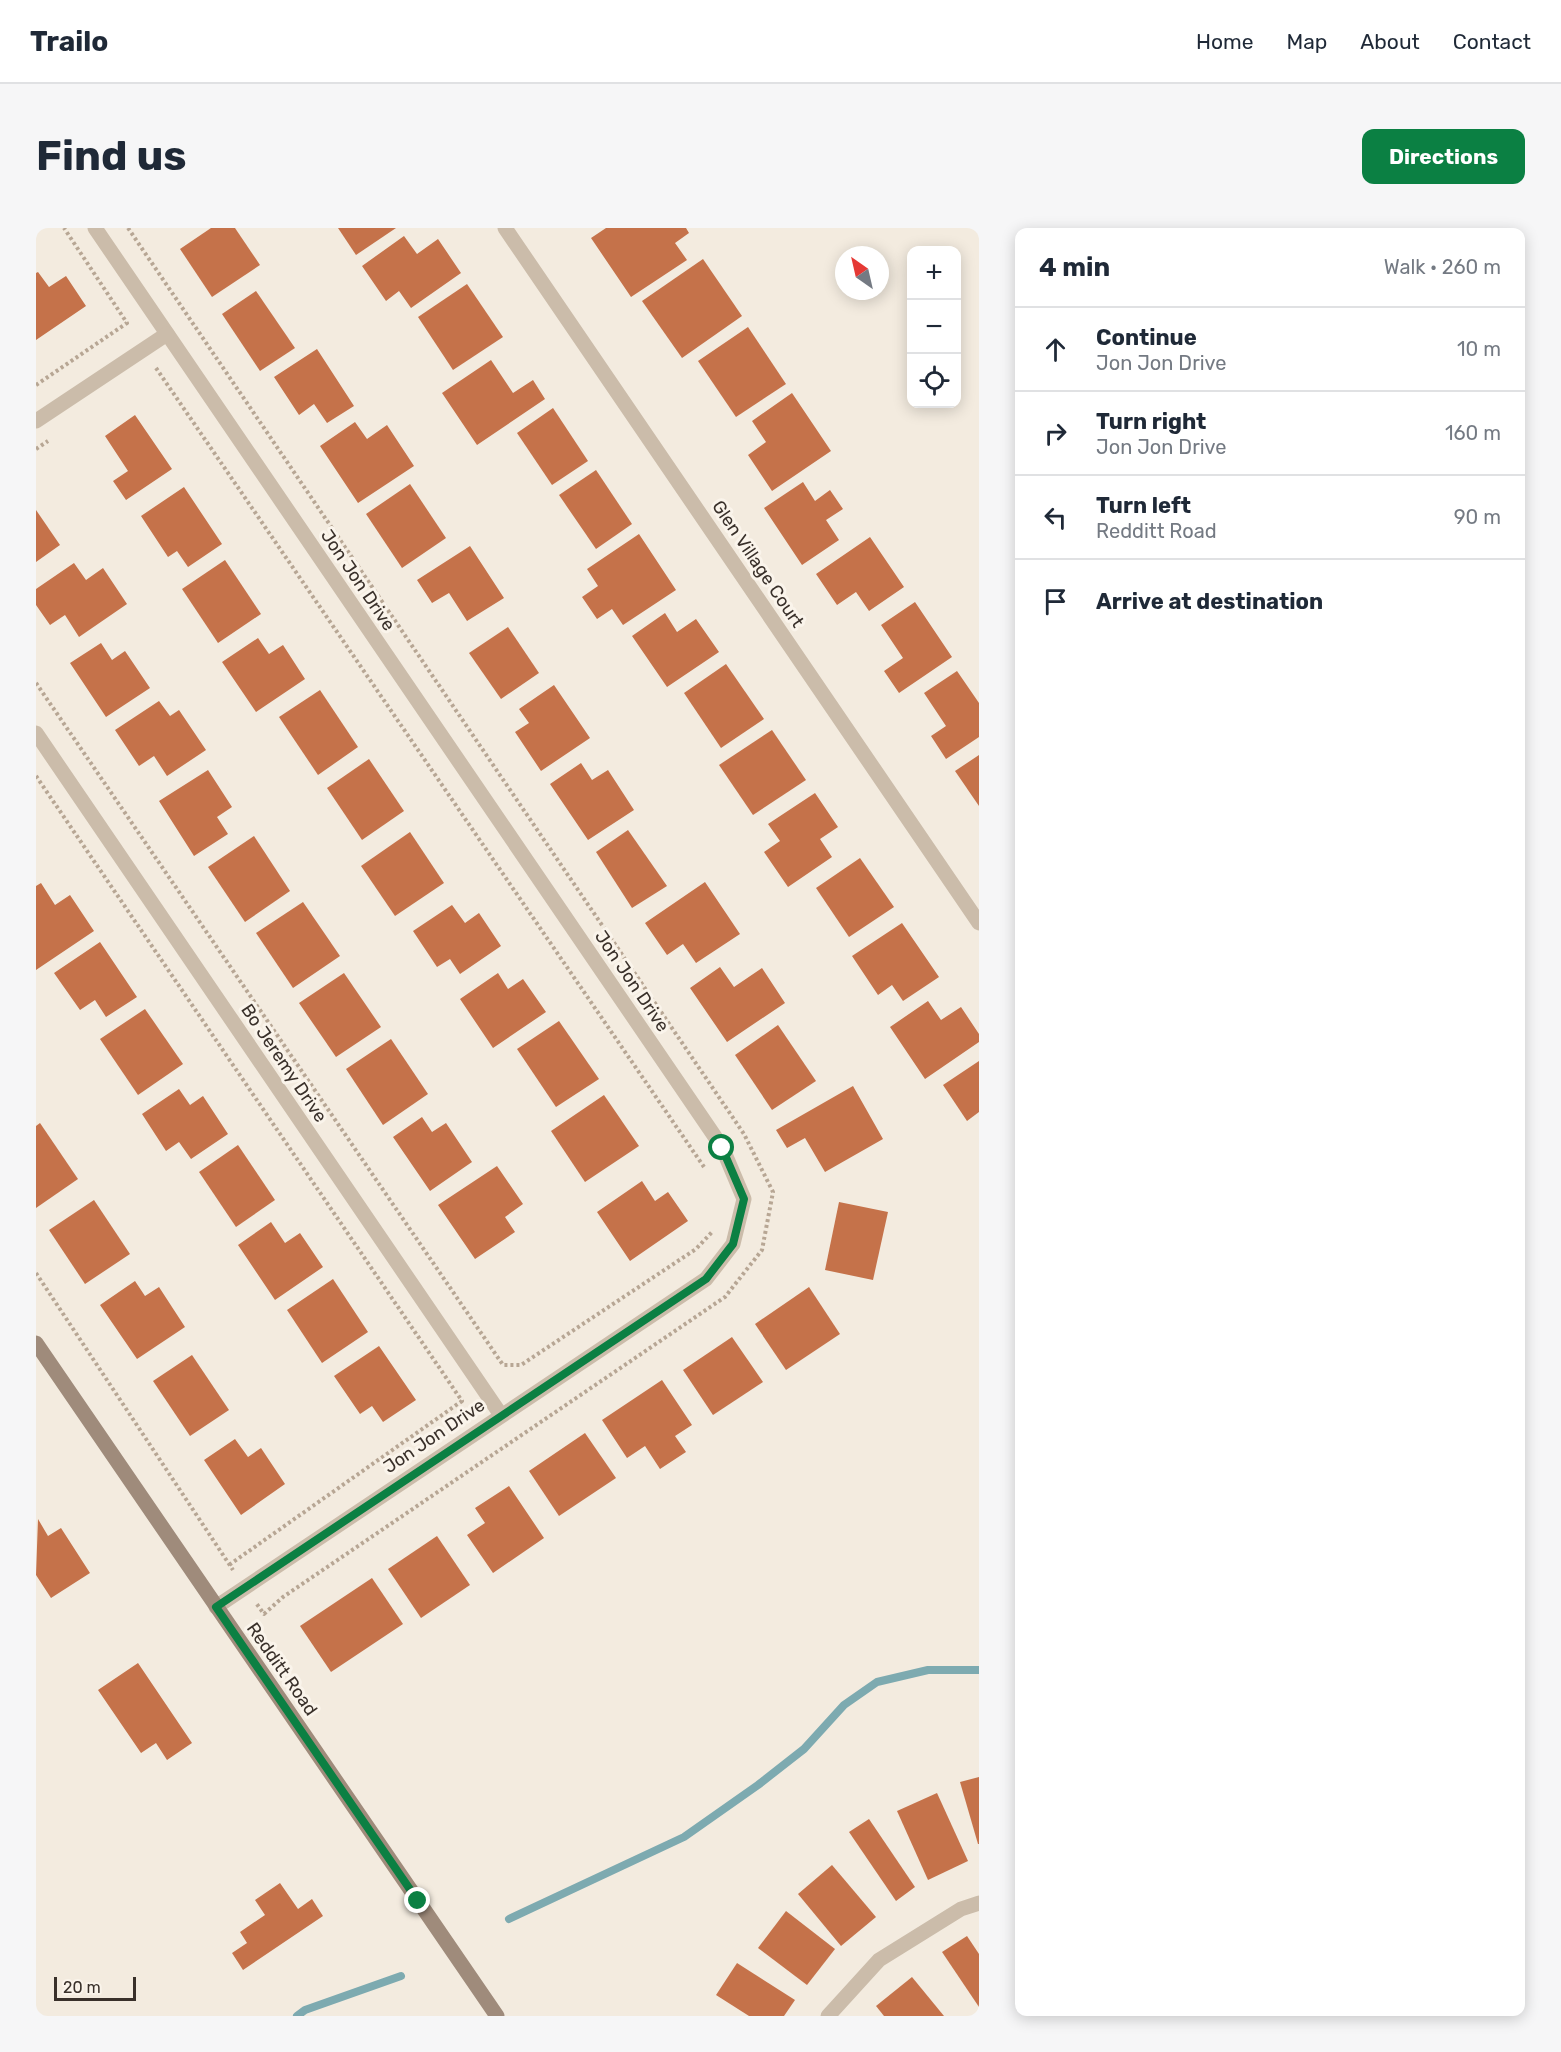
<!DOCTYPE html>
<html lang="en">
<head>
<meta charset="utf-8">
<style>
  body { margin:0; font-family:Rubik,sans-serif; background:#f6f6f7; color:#1f2937 }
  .controls { position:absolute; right:18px; top:18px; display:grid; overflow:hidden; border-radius:12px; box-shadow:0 3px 15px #0003 }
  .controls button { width:54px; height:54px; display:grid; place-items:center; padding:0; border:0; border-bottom:2px solid #e0e1e3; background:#fff; color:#1f2937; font:30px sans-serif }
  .compass { position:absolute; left:799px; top:18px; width:54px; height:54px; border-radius:50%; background:#fff; box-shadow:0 3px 15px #0003; rotate:326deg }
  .scale { position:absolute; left:18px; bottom:15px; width:82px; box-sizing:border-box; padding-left:6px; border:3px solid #39302a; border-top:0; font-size:16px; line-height:21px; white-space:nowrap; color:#39302a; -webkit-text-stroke:4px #faf4eb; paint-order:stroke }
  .stop { position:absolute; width:18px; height:18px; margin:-14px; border:4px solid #0b8043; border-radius:50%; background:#fff }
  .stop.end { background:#0b8043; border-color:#fff; box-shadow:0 2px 6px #0008 }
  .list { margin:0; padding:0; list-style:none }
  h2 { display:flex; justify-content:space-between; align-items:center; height:78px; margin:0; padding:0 24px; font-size:26px }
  h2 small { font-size:20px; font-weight:400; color:#747a83 }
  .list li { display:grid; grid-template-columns:39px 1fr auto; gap:18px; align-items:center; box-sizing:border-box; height:84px; padding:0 24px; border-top:2px solid #e0e1e3 }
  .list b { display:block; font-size:22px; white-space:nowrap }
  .list p { margin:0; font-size:20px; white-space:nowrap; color:#747a83 }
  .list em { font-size:20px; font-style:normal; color:#747a83 }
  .icon { flex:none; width:33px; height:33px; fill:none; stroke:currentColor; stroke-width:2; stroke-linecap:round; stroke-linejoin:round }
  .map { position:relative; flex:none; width:943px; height:1788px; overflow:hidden; border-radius:12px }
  header { display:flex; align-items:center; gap:36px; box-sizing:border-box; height:84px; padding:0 30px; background:#fff; border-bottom:2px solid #e0e1e3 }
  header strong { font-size:28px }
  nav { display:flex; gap:33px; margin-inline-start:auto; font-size:21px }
  .intro { display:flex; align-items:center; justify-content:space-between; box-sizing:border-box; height:144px; padding:0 36px }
  h1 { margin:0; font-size:42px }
  .button { padding:15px 27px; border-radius:12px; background:#0b8043; color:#fff; font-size:21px; font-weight:700 }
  main { display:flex; gap:36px; padding:0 36px }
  aside { flex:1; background:#fff; border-radius:12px; box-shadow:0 3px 15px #0003 }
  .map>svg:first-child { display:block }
</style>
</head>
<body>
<header>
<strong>Trailo</strong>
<nav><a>Home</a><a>Map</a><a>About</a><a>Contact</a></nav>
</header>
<div class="intro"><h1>Find us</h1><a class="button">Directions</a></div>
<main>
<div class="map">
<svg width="943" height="1788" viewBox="0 0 943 1788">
  <rect width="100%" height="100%" fill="#f3ebdf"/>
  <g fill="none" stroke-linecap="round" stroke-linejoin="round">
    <g stroke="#7daab0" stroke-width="8">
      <polyline points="473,1691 648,1609 722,1557 768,1521 808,1477 841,1454 892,1442 943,1442"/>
      <polyline points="261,1788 269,1782 365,1748"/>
    </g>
  </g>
  <g fill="#c5724a">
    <polygon points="175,0 199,0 224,37 176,69 144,21"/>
    <polygon points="302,0 360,0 320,27"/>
    <polygon points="570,0 650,0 653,5 639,15 651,32 595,69 555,10"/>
    <polygon points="368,8 381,26 402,11 425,45 375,80 363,63 350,73 326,38"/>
    <polygon points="667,31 706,88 646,130 606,73"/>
    <polygon points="2,44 13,59 30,48 50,78 0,112 0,45"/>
    <polygon points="431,56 467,109 417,142 382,89"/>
    <polygon points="220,63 259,120 224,143 186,86"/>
    <polygon points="712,99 750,156 700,189 662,133"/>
    <polygon points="281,121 318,178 291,195 278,176 263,187 238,149"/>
    <polygon points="455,132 477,165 497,152 509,171 441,217 406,165"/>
    <polygon points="756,165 795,223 736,263 712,227 730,214 716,193"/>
    <polygon points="517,180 552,233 516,257 481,205"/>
    <polygon points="99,187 136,241 90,272 77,253 92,243 69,208"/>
    <polygon points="319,194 331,211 351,197 378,238 322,275 284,218"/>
    <polygon points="560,242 596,296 560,321 523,267"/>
    <polygon points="767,254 779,273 794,262 807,281 790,292 803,312 766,337 728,280"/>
    <polygon points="374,256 410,310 366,340 330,286"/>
    <polygon points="148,259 186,316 152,339 141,323 132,329 105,288"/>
    <polygon points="0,282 24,317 0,334"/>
    <polygon points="603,306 640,362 587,397 576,381 561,391 546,369 562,358 551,341"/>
    <polygon points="834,309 868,359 833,383 820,364 801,377 780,346"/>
    <polygon points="434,318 468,370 431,393 413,365 396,375 381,352"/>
    <polygon points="189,332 225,386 182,415 146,361"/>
    <polygon points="38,335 50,352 67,340 91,376 43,409 29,387 14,397 0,377 0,361"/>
    <polygon points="879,374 916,429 863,465 848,443 867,430 845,397"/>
    <polygon points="629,385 641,404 660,391 683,424 631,459 596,408"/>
    <polygon points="472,399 503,445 465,471 433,425"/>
    <polygon points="222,410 233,426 247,417 269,451 220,484 186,434"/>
    <polygon points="65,415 76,432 89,423 114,460 70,489 34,435"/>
    <polygon points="690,436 728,491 685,520 648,465"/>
    <polygon points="921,443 943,475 943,509 910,531 895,508 910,498 888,465"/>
    <polygon points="518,457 554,510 505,543 479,504 493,495 483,481"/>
    <polygon points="284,462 322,519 282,547 243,489"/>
    <polygon points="123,473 134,488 143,482 170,522 131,548 118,528 103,538 79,502"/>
    <polygon points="736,502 770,552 717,587 683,537"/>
    <polygon points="943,527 943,578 919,543"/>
    <polygon points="333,531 368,583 326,612 291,560"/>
    <polygon points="545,535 556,552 572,542 598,582 552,612 514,556"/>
    <polygon points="172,542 196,579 181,589 192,606 158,628 123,573"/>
    <polygon points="779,565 802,599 784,611 796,629 752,659 728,624 744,613 732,596"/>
    <polygon points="592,602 631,658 596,680 560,624"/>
    <polygon points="374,604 408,655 359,688 325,638"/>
    <polygon points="218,608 254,663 209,694 172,639"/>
    <polygon points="824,630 858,679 813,709 780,660"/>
    <polygon points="669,654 704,706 660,735 647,716 631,727 609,695"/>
    <polygon points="5,655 19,677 34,667 58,703 0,742 0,658"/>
    <polygon points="267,674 304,728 257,760 220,705"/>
    <polygon points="416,677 429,695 443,685 465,718 424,746 414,731 401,739 377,703"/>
    <polygon points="866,695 903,749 867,773 856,757 842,767 816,728"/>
    <polygon points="64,714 101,769 70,789 59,772 44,782 18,745"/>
    <polygon points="684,739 698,759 726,740 749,775 691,814 654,760"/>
    <polygon points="308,745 345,799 300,829 263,775"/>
    <polygon points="462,745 472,761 487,751 510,784 457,820 424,771"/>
    <polygon points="892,773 905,792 925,779 943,806 943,814 889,851 854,799"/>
    <polygon points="109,781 147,836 102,867 64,811"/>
    <polygon points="523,793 563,851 520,879 481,821"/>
    <polygon points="742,797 780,853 736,882 699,827"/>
    <polygon points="355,811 392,866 347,897 310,841"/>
    <polygon points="943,833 943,884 931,893 907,857"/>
    <polygon points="817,858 847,911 789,944 769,910 751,920 740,902"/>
    <polygon points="143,861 154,877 167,868 192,906 155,931 143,914 130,923 106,886"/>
    <polygon points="568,867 603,918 549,954 515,903"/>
    <polygon points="386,889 396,904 410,895 436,934 394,963 357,909"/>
    <polygon points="4,895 42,951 0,980 0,898"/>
    <polygon points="202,917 239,972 200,999 163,944"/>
    <polygon points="461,938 487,976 469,989 479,1004 439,1031 402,977"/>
    <polygon points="606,953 619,973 632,964 652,993 594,1033 561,984"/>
    <polygon points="58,972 94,1026 49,1056 13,1002"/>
    <polygon points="803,974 852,984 837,1052 789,1042"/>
    <polygon points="235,994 249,1015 264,1005 287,1039 239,1072 202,1017"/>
    <polygon points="297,1051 332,1104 286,1135 251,1082"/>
    <polygon points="99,1053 109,1068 123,1059 149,1099 101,1131 64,1077"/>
    <polygon points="773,1059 804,1106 750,1142 719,1096"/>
    <polygon points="696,1109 727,1154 677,1187 647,1142"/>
    <polygon points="343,1118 380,1172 347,1194 336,1178 324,1186 298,1148"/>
    <polygon points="156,1127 193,1182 154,1208 117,1153"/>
    <polygon points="626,1152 656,1197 639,1208 650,1224 624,1241 609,1218 591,1230 566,1192"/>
    <polygon points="549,1205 580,1250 523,1288 493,1243"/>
    <polygon points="199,1211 212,1229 225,1220 249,1256 205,1287 168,1232"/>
    <polygon points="473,1258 508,1310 457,1345 431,1307 449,1295 439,1280"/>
    <polygon points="2,1291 12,1308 25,1300 54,1345 15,1370 0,1347"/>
    <polygon points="401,1308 434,1357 385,1390 352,1341"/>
    <polygon points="336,1350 367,1396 295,1444 264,1398"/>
    <polygon points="102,1435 156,1515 131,1532 120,1515 105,1525 62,1462"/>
    <polygon points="943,1549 943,1616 942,1616 924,1554"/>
    <polygon points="901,1565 932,1633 892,1652 861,1583"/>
    <polygon points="833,1591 879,1659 860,1673 813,1604"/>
    <polygon points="796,1637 840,1689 805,1718 762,1666"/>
    <polygon points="244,1655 262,1681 276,1671 287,1688 207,1742 196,1725 211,1715 204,1704 229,1687 219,1672"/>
    <polygon points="750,1683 799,1721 771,1757 722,1720"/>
    <polygon points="931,1708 943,1726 943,1779 906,1724"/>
    <polygon points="701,1735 759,1772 748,1788 713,1788 680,1767"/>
    <polygon points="876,1749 908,1788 848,1788 840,1778"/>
  </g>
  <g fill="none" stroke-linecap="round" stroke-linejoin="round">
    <g stroke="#b7a694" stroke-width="4" stroke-dasharray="3 3" stroke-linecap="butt">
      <polyline points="92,0 708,906 737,964 726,1022 689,1069 247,1369 228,1386 220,1375"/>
      <polyline points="120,140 668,939"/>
      <polyline points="0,157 91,95 28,0"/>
      <polyline points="0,221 12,213"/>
      <polyline points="0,455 467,1137 485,1137 660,1021 677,1003"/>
      <polyline points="0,548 426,1173 193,1337"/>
      <polyline points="0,1045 197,1342"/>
    </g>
    <g stroke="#cbbcaa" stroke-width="15">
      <polyline points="59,0 686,919 708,971 697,1016 670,1051 180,1379"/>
      <polyline points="469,0 943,695"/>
      <polyline points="0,193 131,106"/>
      <polyline points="0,505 465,1187"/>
      <polyline points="792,1788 843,1732 925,1681 943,1675"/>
    </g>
    <polyline stroke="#9f8b7b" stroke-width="15" points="0,1115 461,1788"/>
  </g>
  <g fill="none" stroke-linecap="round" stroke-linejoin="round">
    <polyline stroke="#0b8043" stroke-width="8" points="382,1673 180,1379 670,1051 697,1016 708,971 686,920"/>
  </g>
  <g text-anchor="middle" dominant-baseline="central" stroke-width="6" stroke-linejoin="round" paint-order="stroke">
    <g font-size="18" fill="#39302a" stroke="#faf4eb">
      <text transform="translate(722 336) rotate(56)">Glen Village Court</text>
      <text transform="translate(322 352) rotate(56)">Jon Jon Drive</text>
      <text transform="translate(596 753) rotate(56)">Jon Jon Drive</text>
      <text transform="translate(248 835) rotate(56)">Bo Jeremy Drive</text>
      <text transform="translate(398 1208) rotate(-34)">Jon Jon Drive</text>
      <text transform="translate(246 1441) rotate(55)">Redditt Road</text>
    </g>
  </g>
</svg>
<div class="controls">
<button>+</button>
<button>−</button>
<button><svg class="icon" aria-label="locate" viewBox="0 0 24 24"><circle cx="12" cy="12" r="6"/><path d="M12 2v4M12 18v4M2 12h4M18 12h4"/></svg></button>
</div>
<svg class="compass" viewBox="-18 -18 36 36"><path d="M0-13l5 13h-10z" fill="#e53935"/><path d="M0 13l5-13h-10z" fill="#747a83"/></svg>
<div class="scale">20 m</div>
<div class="stop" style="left:686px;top:920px"></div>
<div class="stop end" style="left:382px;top:1673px"></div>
</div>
<aside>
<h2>4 min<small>Walk · 260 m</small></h2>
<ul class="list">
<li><svg class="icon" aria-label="ahead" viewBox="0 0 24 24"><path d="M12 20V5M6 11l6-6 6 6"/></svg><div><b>Continue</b><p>Jon Jon Drive</p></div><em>10 m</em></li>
<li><svg class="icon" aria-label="right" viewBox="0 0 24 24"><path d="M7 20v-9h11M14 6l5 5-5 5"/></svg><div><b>Turn right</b><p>Jon Jon Drive</p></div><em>160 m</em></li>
<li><svg class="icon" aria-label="left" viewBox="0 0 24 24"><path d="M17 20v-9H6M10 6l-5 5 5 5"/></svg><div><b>Turn left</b><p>Redditt Road</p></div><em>90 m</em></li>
<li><svg class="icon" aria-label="arrive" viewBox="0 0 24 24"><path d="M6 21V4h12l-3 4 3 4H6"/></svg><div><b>Arrive at destination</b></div></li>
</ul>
</aside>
</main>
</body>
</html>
